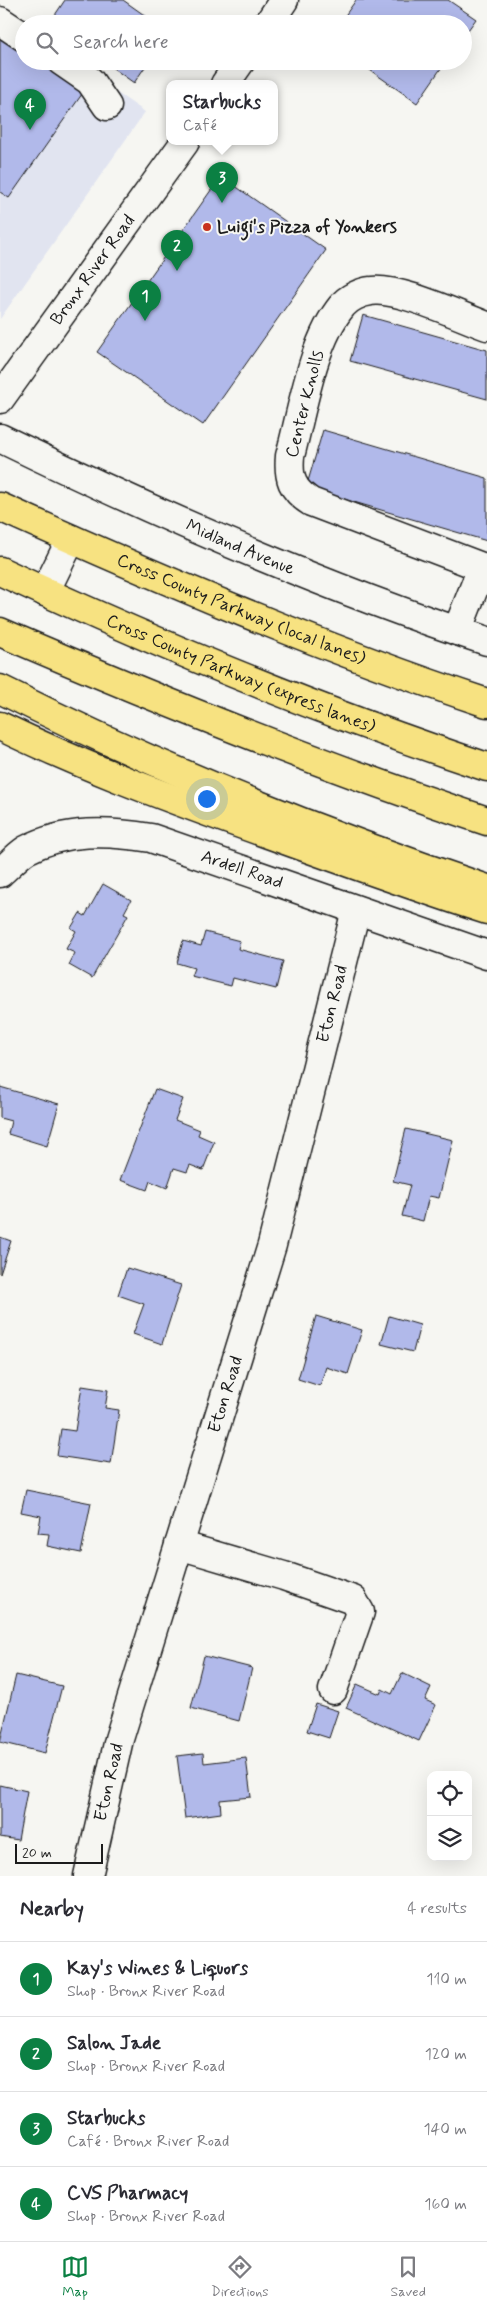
<!DOCTYPE html>
<html lang="en">
<head>
<meta charset="utf-8">
<style>
  body { margin:0; font-family:Mynerve,sans-serif; background:#f2f2f3; color:#2b2b33 }
  .controls { position:absolute; right:15px; bottom:15px; display:grid; overflow:hidden; border-radius:10px; box-shadow:0 5px 20px #0002 }
  .controls button { width:45px; height:45px; display:grid; place-items:center; padding:0; border:0; border-bottom:1px solid #e1e1e2; background:#fff; color:#2b2b33; font:25px sans-serif }
  .scale { position:absolute; left:15px; bottom:12px; width:88px; box-sizing:border-box; padding-left:5px; border:2px solid #1c1c1c; border-top:0; font-size:14px; line-height:18px; white-space:nowrap; color:#1c1c1c; -webkit-text-stroke:4px #f6f6f2; paint-order:stroke }
  .you { position:absolute; left:206px; top:798px; width:18px; height:18px; margin:-12px; border:4px solid #fff; border-radius:50%; background:#1a73e8; box-shadow:0 0 0 8px #1a73e833 }
  .badge { display:grid; place-items:center; width:32px; height:32px; border-radius:50%; background:#0b8043; color:#fff; font-size:16px; font-weight:700 }
  .pin { position:absolute; translate:-50% -41px; filter:drop-shadow(0 1px 2px #0008) }
  .pin::after { content:''; position:absolute; top:26px; width:18px; height:15px; background:inherit; clip-path:polygon(0 0,100% 0,50% 100%) }
  .popup { position:absolute; left:166px; top:80px; width:112px; height:65px; box-sizing:border-box; display:grid; place-content:center; border-radius:10px; background:#fff; filter:drop-shadow(0 1px 4px #0005); font-size:16px; white-space:nowrap; color:#7c7c81 }
  .popup b { font-size:19px; color:#2b2b33 }
  .popup::after { content:''; position:absolute; left:50%; top:100%; margin-left:-10px; border:10px solid transparent; border-top-color:#fff }
  .list { margin:0; padding:0; list-style:none }
  h2 { display:flex; justify-content:space-between; align-items:center; height:65px; margin:0; padding:0 20px; font-size:21px }
  h2 small { font-size:16px; font-weight:400; color:#7c7c81 }
  .list li { display:grid; grid-template-columns:32px 1fr auto; gap:15px; align-items:center; box-sizing:border-box; height:75px; padding:0 20px; border-top:1px solid #e1e1e2 }
  .list b { display:block; font-size:19px; white-space:nowrap }
  .list p { margin:0; font-size:16px; white-space:nowrap; color:#7c7c81 }
  .list em { font-size:16px; font-style:normal; color:#7c7c81 }
  .icon { flex:none; width:28px; height:28px; fill:none; stroke:currentColor; stroke-width:2; stroke-linecap:round; stroke-linejoin:round }
  .map { position:relative; flex:none; width:487px; height:1876px; overflow:hidden }
  .search { position:absolute; background:#fff; box-shadow:0 5px 20px #0002; left:15px; right:15px; top:15px; height:55px; display:flex; align-items:center; gap:12px; box-sizing:border-box; padding:0 18px; border-radius:28px; color:#7c7c81; font-size:19px }
  .sheet { height:365px; background:#fff }
  nav { display:flex; justify-content:space-around; align-items:center; box-sizing:border-box; height:70px; border-top:1px solid #e1e1e2; background:#fff; font-size:14px; color:#7c7c81 }
  nav a { display:grid; justify-items:center; gap:2px }
  nav .on { color:#0b8043 }
  .map>svg:first-child { display:block }
</style>
</head>
<body>
<div class="map">
<svg width="487" height="1876" viewBox="0 0 487 1876">
  <rect width="100%" height="100%" fill="#f6f6f2"/>
  <filter id="ink" filterUnits="userSpaceOnUse"><feTurbulence type="fractalNoise" baseFrequency=".02" numOctaves="2"/><feDisplacementMap in="SourceGraphic" scale="10" xChannelSelector="R" yChannelSelector="G"/><feConvolveMatrix kernelMatrix="1 2 1 2 8 2 1 2 1" color-interpolation-filters="sRGB"/></filter>
  <g filter="url(#ink)">
    <polygon fill="#e1e4f0" points="0,12 24,61 71,61 145,112 0,319"/>
    <g fill="#b1b9ea" stroke="#1c1c1c">
      <polygon points="65,0 123,0 157,24 49,24"/>
      <polygon points="356,0 448,0 476,19 463,37 463,24 339,24"/>
      <polygon points="0,27 24,44 24,61 49,61 87,87 9,198 0,192"/>
      <polygon points="103,61 149,61 134,83"/>
      <polygon points="357,61 446,61 417,103"/>
      <polygon points="221,176 326,250 203,425 97,352"/>
      <polygon points="363,315 487,350 487,399 350,361"/>
      <polygon points="323,430 487,478 487,541 306,488"/>
      <polygon points="103,884 131,900 124,913 128,915 92,978 69,965 75,953 66,949 76,931 71,928 80,913 85,916"/>
      <polygon points="205,932 240,941 238,949 283,961 276,989 233,978 231,986 191,976 194,968 177,963 183,941 201,946"/>
      <polygon points="0,1087 59,1104 47,1146 8,1134 11,1121 0,1118"/>
      <polygon points="155,1089 183,1099 175,1120 200,1130 198,1135 214,1142 203,1170 190,1165 187,1172 174,1168 167,1188 150,1181 147,1190 120,1180"/>
      <polygon points="406,1129 453,1140 439,1198 429,1196 423,1221 402,1216 410,1185 393,1181"/>
      <polygon points="0,1237 11,1241 0,1274"/>
      <polygon points="127,1268 181,1285 162,1344 133,1334 144,1304 118,1295"/>
      <polygon points="316,1316 362,1330 348,1374 326,1367 320,1386 298,1379"/>
      <polygon points="389,1316 420,1325 413,1352 381,1344"/>
      <polygon points="82,1386 108,1390 105,1408 119,1410 111,1464 57,1456 61,1429 75,1431"/>
      <polygon points="26,1490 91,1503 81,1553 47,1546 49,1534 38,1533 41,1516 21,1512"/>
      <polygon points="204,1656 252,1668 239,1721 191,1708"/>
      <polygon points="402,1673 431,1687 425,1700 436,1705 419,1741 346,1708 357,1684 380,1694 382,1689 392,1694"/>
      <polygon points="16,1675 62,1686 45,1753 0,1742"/>
      <polygon points="316,1704 338,1711 329,1738 307,1731"/>
      <polygon points="203,1753 204,1763 246,1758 251,1797 220,1800 221,1813 185,1818 177,1756"/>
      <polygon points="0,1785 27,1791 18,1840 0,1837"/>
    </g>
    <g fill="none" stroke-linecap="round" stroke-linejoin="round">
      <g stroke="#1c1c1c" stroke-width="31">
        <g id="minor">
          <polyline points="0,21 24,37"/>
          <polyline points="268,24 284,0"/>
          <polyline points="61,61 90,81 107,106"/>
          <polyline points="225,84 241,61"/>
          <path d="M 487,326 C 459,316 399,287 371,291 C 361,292 348,298 342,306 C 312,342 302,412 290,456 C 288,478 292,490 311,502 L 487,569"/>
          <path id="s1" d="M 0,399 L 185,142"/>
          <path id="s2" d="M 0,438 C 158,515 320,586 487,641"/>
          <polyline points="45,592 71,539"/>
          <polyline points="457,631 482,568"/>
          <path id="s3" d="M 0,873 C 8,866 17,856 26,850 C 66,829 108,831 151,838 L 487,955"/>
          <polyline points="179,1545 284,1576 353,1600 360,1612 333,1690"/>
          <path id="s4" d="M 88,1876 L 119,1739 L 272,1245 L 356,910"/>
        </g>
      </g>
      <g stroke="#1c1c1c" stroke-width="31">
        <g id="highway">
          <path id="s5" d="M 0,507 C 160,579 321,648 487,703"/>
          <path id="s6" d="M 0,571 C 159,645 320,712 487,767"/>
          <path d="M 0,632 C 160,701 322,766 487,821"/>
          <path d="M 0,689 C 157,768 321,833 487,889"/>
          <path d="M 0,726 C 80,765 163,796 246,826 C 326,855 406,884 487,910"/>
        </g>
      </g>
      <use href="#minor" stroke="#f6f6f2" stroke-width="28"/>
      <use href="#highway" stroke="#f7e281" stroke-width="28"/>
    </g>
  </g>
  <circle fill="#c8321e" stroke="#f6f6f2" stroke-width="2" cx="207" cy="227" r="5"/>
  <g text-anchor="middle" dominant-baseline="central" stroke-width="4" stroke-linejoin="round" paint-order="stroke">
    <g font-size="18" font-weight="bold" fill="#1c1c1c" stroke="#f6f6f2" text-anchor="start">
      <text x="217" y="227">Luigi's Pizza of Yonkers</text>
    </g>
    <g font-size="18" fill="#1c1c1c" stroke="#f6f6f2">
      <text stroke="none"><textPath href="#s1" startOffset="159">Bronx River Road</textPath></text>
      <text transform="translate(305 404) rotate(-76)">Center Knolls</text>
      <text stroke="none"><textPath href="#s2" startOffset="264">Midland Avenue</textPath></text>
      <text stroke="none"><textPath href="#s5" startOffset="262">Cross County Parkway (local lanes)</textPath></text>
      <text stroke="none"><textPath href="#s6" startOffset="262">Cross County Parkway (express lanes)</textPath></text>
      <text stroke="none"><textPath href="#s3" startOffset="259">Ardell Road</textPath></text>
      <text stroke="none"><textPath href="#s4" startOffset="906">Eton Road</textPath></text>
      <text stroke="none"><textPath href="#s4" startOffset="501">Eton Road</textPath></text>
      <text stroke="none"><textPath href="#s4" startOffset="96">Eton Road</textPath></text>
    </g>
  </g>
</svg>
<div class="controls">
<button><svg class="icon" aria-label="locate" viewBox="0 0 24 24"><circle cx="12" cy="12" r="6"/><path d="M12 2v4M12 18v4M2 12h4M18 12h4"/></svg></button>
<button><svg class="icon" aria-label="layers" viewBox="0 0 24 24"><path d="M12 4l9 5-9 5-9-5zM3 14l9 5 9-5"/></svg></button>
</div>
<div class="scale">20 m</div>
<div class="you"></div>
<div class="pin badge" style="left:145px;top:321px">1</div>
<div class="pin badge" style="left:177px;top:271px">2</div>
<div class="pin badge" style="left:222px;top:203px">3</div>
<div class="popup"><b>Starbucks</b>Café</div>
<div class="pin badge" style="left:30px;top:130px">4</div>
<div class="search"><svg class="icon" aria-label="search" viewBox="0 0 24 24"><circle cx="10" cy="10" r="6"/><path d="M15 15l6 6"/></svg>Search here</div>
</div>
<section class="sheet">
<h2>Nearby<small>4 results</small></h2>
<ul class="list">
<li><span class="badge">1</span><div><b>Kay's Wines &amp; Liquors</b><p>Shop · Bronx River Road</p></div><em>110 m</em></li>
<li><span class="badge">2</span><div><b>Salon Jade</b><p>Shop · Bronx River Road</p></div><em>120 m</em></li>
<li><span class="badge">3</span><div><b>Starbucks</b><p>Café · Bronx River Road</p></div><em>140 m</em></li>
<li><span class="badge">4</span><div><b>CVS Pharmacy</b><p>Shop · Bronx River Road</p></div><em>160 m</em></li>
</ul>
</section>
<nav>
<a class="on"><svg class="icon" aria-label="map" viewBox="0 0 24 24"><path d="M3 6l6-2 6 2 6-2v14l-6 2-6-2-6 2zM9 4v14M15 6v14"/></svg>Map</a>
<a><svg class="icon" aria-label="directions" viewBox="0 0 24 24"><path d="M12 3l9 9-9 9-9-9zM9 14v-3h6M13 9l2 2-2 2"/></svg>Directions</a>
<a><svg class="icon" aria-label="saved" viewBox="0 0 24 24"><path d="M7 4h10v16l-5-4-5 4z"/></svg>Saved</a>
</nav>
</body>
</html>
